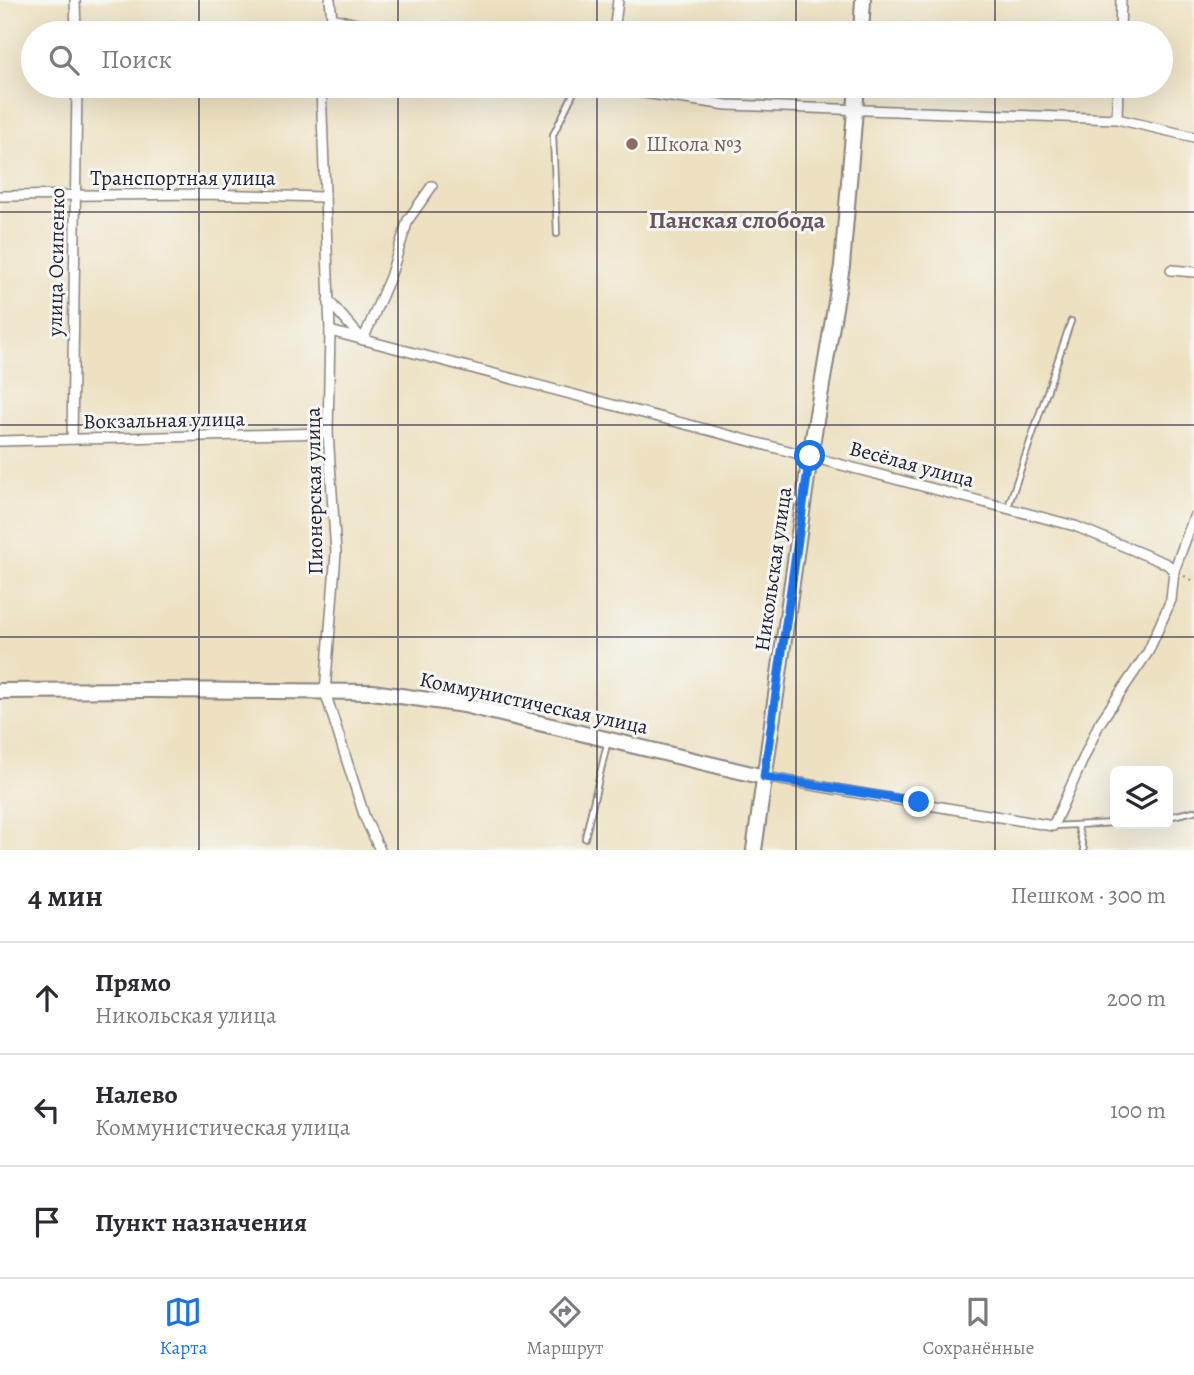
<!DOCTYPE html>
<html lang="ru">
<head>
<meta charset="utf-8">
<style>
  body { margin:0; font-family:Alegreya,serif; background:#f7f7f7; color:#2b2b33 }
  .controls { position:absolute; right:21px; bottom:21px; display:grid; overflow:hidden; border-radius:10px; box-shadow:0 7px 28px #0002 }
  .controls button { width:63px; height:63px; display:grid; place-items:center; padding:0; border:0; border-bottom:2px solid #e1e1e2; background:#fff; color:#2b2b33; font:35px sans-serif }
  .stop { position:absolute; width:21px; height:21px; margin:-16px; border:5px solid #1a73e8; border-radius:50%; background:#fff }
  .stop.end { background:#1a73e8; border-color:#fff; box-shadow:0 2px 7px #0008 }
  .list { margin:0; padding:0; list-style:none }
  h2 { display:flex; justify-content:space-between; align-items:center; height:91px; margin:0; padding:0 28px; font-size:30px }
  h2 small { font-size:23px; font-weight:400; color:#7c7c81 }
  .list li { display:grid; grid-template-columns:46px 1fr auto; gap:21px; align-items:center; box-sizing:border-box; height:112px; padding:0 28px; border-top:2px solid #e1e1e2 }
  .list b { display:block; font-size:26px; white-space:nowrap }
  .list p { margin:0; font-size:23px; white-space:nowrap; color:#7c7c81 }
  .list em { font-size:23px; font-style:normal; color:#7c7c81 }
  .icon { flex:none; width:38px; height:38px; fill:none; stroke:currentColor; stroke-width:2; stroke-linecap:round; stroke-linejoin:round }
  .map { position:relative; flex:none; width:1194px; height:850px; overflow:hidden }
  .search { position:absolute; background:#fff; box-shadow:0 7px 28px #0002; left:21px; right:21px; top:21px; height:77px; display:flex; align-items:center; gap:18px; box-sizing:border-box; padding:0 24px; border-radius:38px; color:#7c7c81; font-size:26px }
  .sheet { height:427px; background:#fff }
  nav { display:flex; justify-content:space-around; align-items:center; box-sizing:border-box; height:98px; border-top:2px solid #e1e1e2; background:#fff; font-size:19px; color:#7c7c81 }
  nav a { display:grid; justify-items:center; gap:4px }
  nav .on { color:#1a73e8 }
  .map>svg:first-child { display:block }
</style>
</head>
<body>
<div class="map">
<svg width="1194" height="850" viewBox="0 0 1194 850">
  <rect width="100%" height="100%" fill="#f6f6f2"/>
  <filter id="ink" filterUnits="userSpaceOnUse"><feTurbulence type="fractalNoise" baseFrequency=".0143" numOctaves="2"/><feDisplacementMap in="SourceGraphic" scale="14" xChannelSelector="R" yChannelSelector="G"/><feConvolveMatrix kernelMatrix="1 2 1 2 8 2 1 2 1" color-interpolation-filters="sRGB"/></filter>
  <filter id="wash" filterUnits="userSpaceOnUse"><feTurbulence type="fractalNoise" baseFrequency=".00686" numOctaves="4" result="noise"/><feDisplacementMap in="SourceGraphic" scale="28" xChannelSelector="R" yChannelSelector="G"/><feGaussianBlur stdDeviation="1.57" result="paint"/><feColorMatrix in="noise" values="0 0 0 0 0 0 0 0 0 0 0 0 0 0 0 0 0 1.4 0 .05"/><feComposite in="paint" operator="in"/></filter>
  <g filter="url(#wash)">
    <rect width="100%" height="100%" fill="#ede1c1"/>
  </g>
  <g filter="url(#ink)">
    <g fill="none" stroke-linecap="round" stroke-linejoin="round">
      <g stroke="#88827e" stroke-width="8">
        <g id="lane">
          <polyline points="557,234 553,135 577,86"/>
          <polyline points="1008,507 1071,321"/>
          <polyline points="1168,817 1194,811"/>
          <polyline points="1077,825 1084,850"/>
          <polyline points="1054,826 1115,823"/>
          <polyline points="585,838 607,744"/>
        </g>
      </g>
      <g stroke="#88827e" stroke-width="12">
        <g id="street">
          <polyline points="75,0 76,33"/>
          <polyline points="332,18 393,33"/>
          <polyline points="328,33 332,18 330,0"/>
          <polyline points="614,33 618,0"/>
          <polyline points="1120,33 1121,0"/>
          <polyline points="321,86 330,331 328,433 336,553 325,692 365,818 380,850"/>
          <polyline points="595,86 727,105 1117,119 1194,137"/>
          <polyline points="1117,119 1118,86"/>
          <polyline points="0,196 202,194 324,197"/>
          <polyline points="1171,270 1194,272"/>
          <polyline points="328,300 363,340 390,277 408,220 432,186"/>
          <polyline points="330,331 1075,526 1167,564 1174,571"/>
          <polyline points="72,439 77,86"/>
          <polyline points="0,441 328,433"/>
          <polyline points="764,777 1053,826 1099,724 1148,652 1171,600 1174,571 1194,517"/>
        </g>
      </g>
      <g stroke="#88827e" stroke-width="18">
        <g id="primary">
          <polyline points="861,33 863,0"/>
          <polyline points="0,691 152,690 372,692 464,705 764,777"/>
          <polyline points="754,850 810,456 842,266 857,86"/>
        </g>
      </g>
      <polyline stroke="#88827e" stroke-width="2" stroke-dasharray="2 5" stroke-linecap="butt" points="1184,576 1194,581"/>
      <use href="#lane" stroke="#fff" stroke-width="4.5"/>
      <use href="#street" stroke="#fff" stroke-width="9"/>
      <use href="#primary" stroke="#fff" stroke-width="14"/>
    </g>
  </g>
  <g fill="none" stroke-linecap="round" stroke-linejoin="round" filter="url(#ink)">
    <polyline stroke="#1a73e8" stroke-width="9" points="810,456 764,777 919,802"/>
  </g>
  <path fill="none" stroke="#22223b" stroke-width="2" stroke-opacity="0.55" d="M 199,0 L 199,33M 398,0 L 398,33M 597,0 L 597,33M 796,0 L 796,33M 995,0 L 995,33M 199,86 L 199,850M 398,86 L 398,850M 597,86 L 597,850M 796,86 L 796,850M 995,86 L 995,850M 0,212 L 1194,212M 0,425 L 1194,425M 0,637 L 1194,637"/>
  <circle fill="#8d6e63" stroke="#f6f6f2" stroke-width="2.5" cx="632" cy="144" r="7"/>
  <g text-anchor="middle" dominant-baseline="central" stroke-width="6" stroke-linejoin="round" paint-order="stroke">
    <g font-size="21" fill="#785e54" stroke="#f6f6f2" text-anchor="start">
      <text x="646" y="144">Школа №3</text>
    </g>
    <g font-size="21" fill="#22223b" stroke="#f6f6f2">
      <text x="183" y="178">Транспортная улица</text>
      <text transform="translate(56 262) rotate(-89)">улица Осипенко</text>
      <text transform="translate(164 420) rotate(-1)">Вокзальная улица</text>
      <text transform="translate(912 464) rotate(15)">Весёлая улица</text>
      <text transform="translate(314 491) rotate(-91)">Пионерская улица</text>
      <text transform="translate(773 569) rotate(-82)">Никольская улица</text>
      <text transform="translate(534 703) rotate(12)">Коммунистическая улица</text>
    </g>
    <g font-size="24" font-weight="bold" fill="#69545f" stroke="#f6f6f2">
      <text x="737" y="220">Панская слобода</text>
    </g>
  </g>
</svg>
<div class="controls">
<button><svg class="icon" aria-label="layers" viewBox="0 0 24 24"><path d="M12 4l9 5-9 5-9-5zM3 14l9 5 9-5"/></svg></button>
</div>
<div class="stop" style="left:810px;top:456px"></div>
<div class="stop end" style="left:919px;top:802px"></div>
<div class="search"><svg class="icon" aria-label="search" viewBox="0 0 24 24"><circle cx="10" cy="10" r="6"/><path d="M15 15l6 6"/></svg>Поиск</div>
</div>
<section class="sheet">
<h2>4 мин<small>Пешком · 300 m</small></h2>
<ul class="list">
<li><svg class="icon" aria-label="ahead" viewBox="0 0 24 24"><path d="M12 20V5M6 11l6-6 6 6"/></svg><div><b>Прямо</b><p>Никольская улица</p></div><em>200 m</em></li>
<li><svg class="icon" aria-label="left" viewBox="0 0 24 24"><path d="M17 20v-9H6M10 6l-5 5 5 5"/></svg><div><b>Налево</b><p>Коммунистическая улица</p></div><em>100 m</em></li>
<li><svg class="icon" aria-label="arrive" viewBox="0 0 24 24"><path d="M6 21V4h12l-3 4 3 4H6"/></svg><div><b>Пункт назначения</b></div></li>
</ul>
</section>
<nav>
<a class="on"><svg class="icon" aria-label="map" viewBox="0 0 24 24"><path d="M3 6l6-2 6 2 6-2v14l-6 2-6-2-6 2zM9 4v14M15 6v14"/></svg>Карта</a>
<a><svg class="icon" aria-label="directions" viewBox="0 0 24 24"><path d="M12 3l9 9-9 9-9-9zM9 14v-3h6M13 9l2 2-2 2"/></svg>Маршрут</a>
<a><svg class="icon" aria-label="saved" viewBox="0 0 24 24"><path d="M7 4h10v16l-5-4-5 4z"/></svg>Сохранённые</a>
</nav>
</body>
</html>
